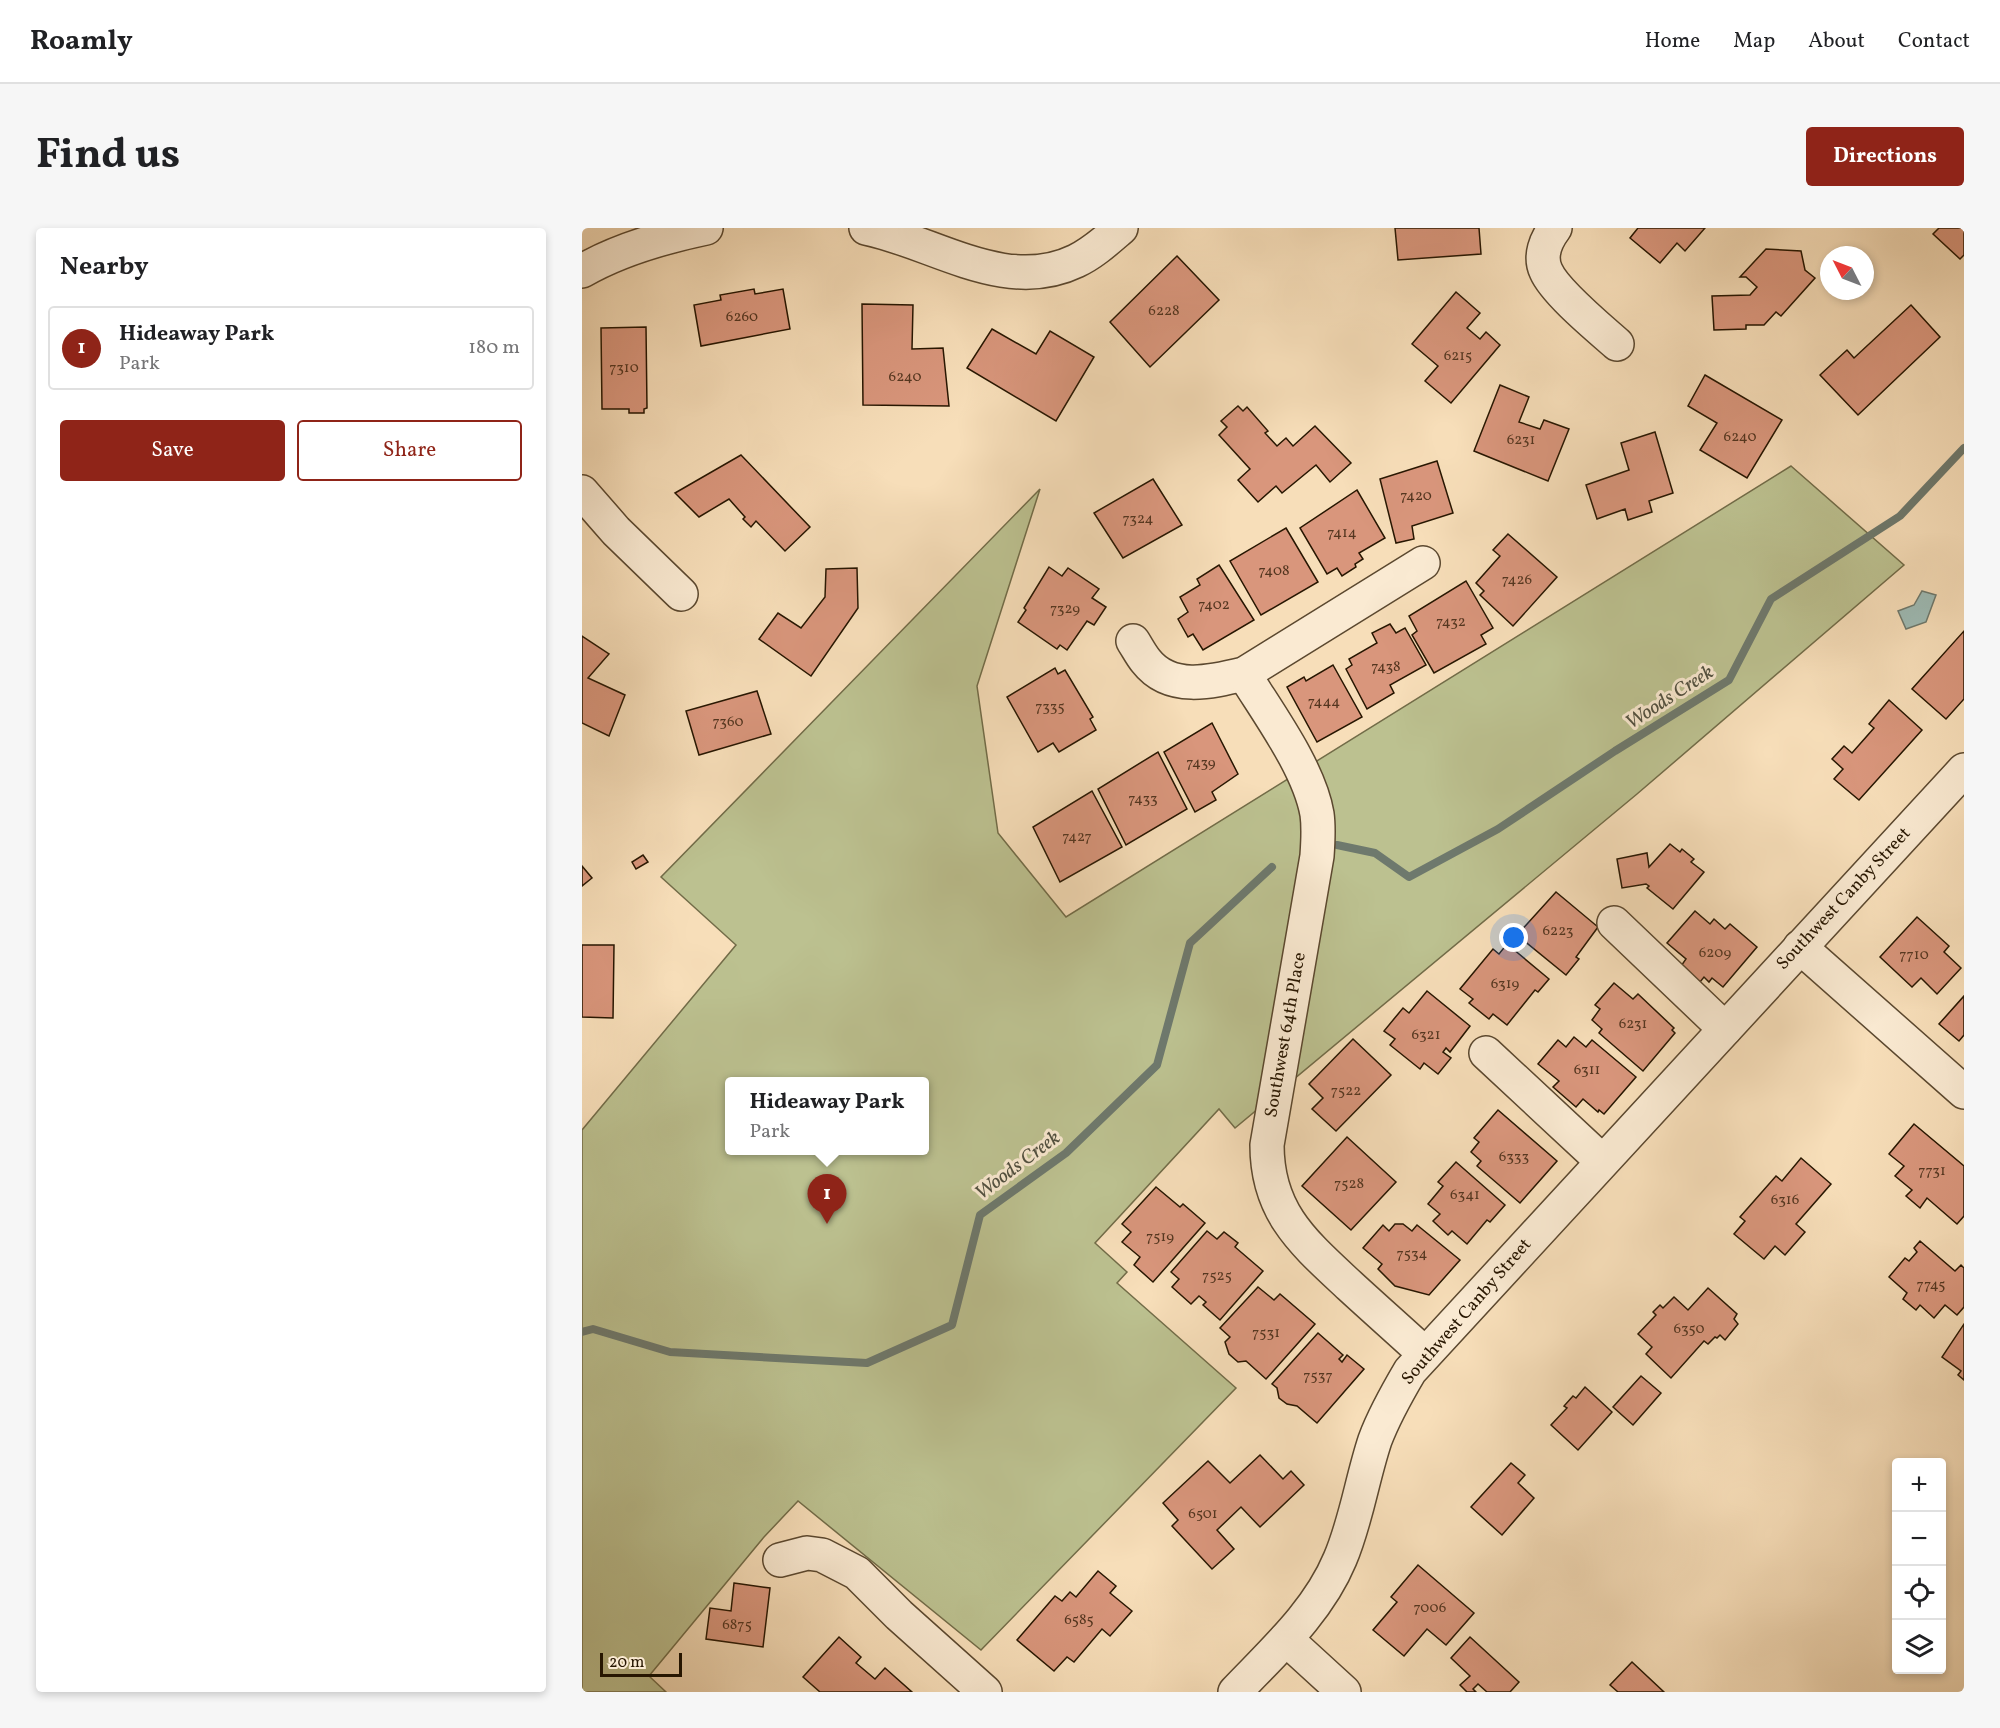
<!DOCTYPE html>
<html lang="en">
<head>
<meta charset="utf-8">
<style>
  body { margin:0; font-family:Vollkorn,serif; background:#f6f6f6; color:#202124 }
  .controls { position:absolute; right:18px; bottom:18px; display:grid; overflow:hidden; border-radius:6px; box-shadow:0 3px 9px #0003 }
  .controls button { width:54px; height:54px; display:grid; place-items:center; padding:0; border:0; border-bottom:2px solid #e0e0e0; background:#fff; color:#202124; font:30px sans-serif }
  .compass { position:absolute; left:1238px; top:18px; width:54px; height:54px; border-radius:50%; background:#fff; box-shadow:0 3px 9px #0003; rotate:312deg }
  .scale { position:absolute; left:18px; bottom:15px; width:82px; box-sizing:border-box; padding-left:6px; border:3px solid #271601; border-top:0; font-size:16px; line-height:21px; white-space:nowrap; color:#271601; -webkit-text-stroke:4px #faead2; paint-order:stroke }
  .you { position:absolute; left:932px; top:710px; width:21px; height:21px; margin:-15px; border:4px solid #fff; border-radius:50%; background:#1a73e8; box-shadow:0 0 0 9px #1a73e833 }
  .badge { display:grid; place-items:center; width:39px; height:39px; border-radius:50%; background:#8f2418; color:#fff; font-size:20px; font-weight:700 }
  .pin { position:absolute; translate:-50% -50px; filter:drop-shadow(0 2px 3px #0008) }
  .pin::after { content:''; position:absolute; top:32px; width:21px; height:18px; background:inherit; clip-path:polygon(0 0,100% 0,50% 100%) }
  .popup { position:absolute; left:143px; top:849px; width:204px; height:78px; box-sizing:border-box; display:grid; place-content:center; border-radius:6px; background:#fff; filter:drop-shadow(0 2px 4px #0005); font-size:20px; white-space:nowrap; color:#757577 }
  .popup b { font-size:22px; color:#202124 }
  .popup::after { content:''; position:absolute; left:50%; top:100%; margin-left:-12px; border:12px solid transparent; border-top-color:#fff }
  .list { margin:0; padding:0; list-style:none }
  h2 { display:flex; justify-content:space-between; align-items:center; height:78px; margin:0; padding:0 24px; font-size:26px }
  h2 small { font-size:20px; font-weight:400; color:#757577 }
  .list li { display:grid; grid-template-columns:39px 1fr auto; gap:18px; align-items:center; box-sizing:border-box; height:84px; margin:0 12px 12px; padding:0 12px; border:2px solid #e0e0e0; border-radius:6px }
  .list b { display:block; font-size:22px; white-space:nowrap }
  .list p { margin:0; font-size:20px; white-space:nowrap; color:#757577 }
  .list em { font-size:20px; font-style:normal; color:#757577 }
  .actions { display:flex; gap:12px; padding:18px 24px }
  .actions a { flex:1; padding:14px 0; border:2px solid #8f2418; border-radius:6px; text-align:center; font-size:21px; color:#8f2418 }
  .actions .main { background:#8f2418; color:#fff }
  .icon { flex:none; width:33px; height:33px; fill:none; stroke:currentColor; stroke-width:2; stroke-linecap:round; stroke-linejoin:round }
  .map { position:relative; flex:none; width:1382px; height:1464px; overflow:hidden; border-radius:6px }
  header { display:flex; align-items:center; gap:36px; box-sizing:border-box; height:84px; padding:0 30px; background:#fff; border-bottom:2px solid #e0e0e0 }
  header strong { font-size:28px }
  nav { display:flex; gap:33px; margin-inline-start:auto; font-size:21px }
  .intro { display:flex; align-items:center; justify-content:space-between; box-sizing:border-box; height:144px; padding:0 36px }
  h1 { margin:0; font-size:42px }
  .button { padding:15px 27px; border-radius:6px; background:#8f2418; color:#fff; font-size:21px; font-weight:700 }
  main { display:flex; gap:36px; padding:0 36px }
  aside { flex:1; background:#fff; border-radius:6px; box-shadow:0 3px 9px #0003 }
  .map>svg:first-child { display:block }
</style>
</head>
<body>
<header>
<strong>Roamly</strong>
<nav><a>Home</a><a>Map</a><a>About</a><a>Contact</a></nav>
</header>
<div class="intro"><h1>Find us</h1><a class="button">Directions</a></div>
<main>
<aside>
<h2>Nearby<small></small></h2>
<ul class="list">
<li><span class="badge">1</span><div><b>Hideaway Park</b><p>Park</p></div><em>180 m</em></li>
</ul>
<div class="actions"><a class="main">Save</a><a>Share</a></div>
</aside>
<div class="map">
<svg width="1382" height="1464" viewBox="0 0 1382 1464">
  <rect width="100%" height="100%" fill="#f7deb9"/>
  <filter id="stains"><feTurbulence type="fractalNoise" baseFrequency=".00333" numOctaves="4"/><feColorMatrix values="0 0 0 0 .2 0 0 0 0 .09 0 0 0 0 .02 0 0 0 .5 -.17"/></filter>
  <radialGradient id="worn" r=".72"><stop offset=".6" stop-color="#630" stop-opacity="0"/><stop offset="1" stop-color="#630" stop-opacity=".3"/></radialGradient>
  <path fill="#bcc190" stroke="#726c48" stroke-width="1.5" fill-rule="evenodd" d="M 1209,238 L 1322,337 L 1055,566 L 653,900 L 637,881 L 513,1015 L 545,1044 L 535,1055 L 654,1160 L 399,1422 L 216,1273 L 182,1309 L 67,1448 L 84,1464 L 0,1464 L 0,902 L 154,717 L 79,649 L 458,261 L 395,458 L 416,605 L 484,689 ZM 148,854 L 342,854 L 342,922 L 148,922 Z"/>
  <polygon fill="#9ebbb5" stroke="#6e796d" stroke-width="1.5" points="1340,363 1354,367 1344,394 1324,401 1316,383 1332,377"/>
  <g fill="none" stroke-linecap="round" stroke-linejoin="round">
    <g stroke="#6e796d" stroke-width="8">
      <polyline points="755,617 793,625 827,649 916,601 1033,523 1147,452 1189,371 1318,288 1382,220"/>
      <polyline points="0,1104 11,1101 88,1124 285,1135 370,1097 398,987 484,925 575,837 608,715 690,639"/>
    </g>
  </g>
  <g fill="#d9967c" stroke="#271601" stroke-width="1.5">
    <polygon points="813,0 897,0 899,26 816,32"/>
    <polygon points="1056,0 1123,0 1103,23 1095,15 1078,35 1048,10"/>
    <polygon points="1357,0 1382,0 1382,27 1378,31 1351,6"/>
    <polygon points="1184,21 1219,23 1223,42 1233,50 1199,88 1194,84 1182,97 1164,97 1164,101 1132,102 1130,68 1168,67 1175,59 1164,49 1158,49"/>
    <polygon points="595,28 637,72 568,139 528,94"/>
    <polygon points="172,61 173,66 201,61 208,101 119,118 112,77 139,72 138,67"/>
    <polygon points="874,64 898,85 885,100 898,111 904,104 918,117 869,175 843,153 856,138 830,116"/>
    <polygon points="280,76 331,77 330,121 361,120 367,178 281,177"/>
    <polygon points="1329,77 1358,109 1276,187 1238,147 1265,122 1272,130"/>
    <polygon points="64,99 65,180 62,181 62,185 47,185 47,181 20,181 19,100"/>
    <polygon points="410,101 454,126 468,103 512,129 474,193 385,140"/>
    <polygon points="1123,147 1200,192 1165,250 1118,222 1135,195 1106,178"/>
    <polygon points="918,157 947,169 937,194 958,201 962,192 987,201 966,253 892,223"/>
    <polygon points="656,178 661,183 665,179 686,203 683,205 695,218 704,210 711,218 733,198 769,235 748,254 734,237 700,265 694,258 676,274 656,252 668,241 637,207 645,199 639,193"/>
    <polygon points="1073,204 1091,265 1067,273 1070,284 1046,292 1043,281 1015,291 1004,257 1047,242 1039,215"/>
    <polygon points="159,227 228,299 203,323 174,293 169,299 161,291 163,289 147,271 117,289 93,265"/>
    <polygon points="855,233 871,285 830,298 832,311 814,315 798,251"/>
    <polygon points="571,251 600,297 541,330 512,285"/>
    <polygon points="775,262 803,310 777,325 781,331 773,336 774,339 760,348 755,340 745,346 718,300"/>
    <polygon points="704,300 736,354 679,387 648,333"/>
    <polygon points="926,306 975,349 931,398 898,367 902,363 894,355 918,328 911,322"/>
    <polygon points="637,337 672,392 621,422 611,406 606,409 596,391 606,384 598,369 618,357 615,351"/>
    <polygon points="467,339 480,348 486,340 517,361 510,370 524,379 512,397 505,393 485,422 478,417 475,421 436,394 444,382 442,380"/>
    <polygon points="275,340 276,380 229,448 177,411 196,385 219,400 243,369 244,341"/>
    <polygon points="884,353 911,400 899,407 904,416 852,445 830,407 835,403 827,388"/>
    <polygon points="808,396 814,405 823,400 844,437 808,457 812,465 785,481 764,441 770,437 767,431 795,415 790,405"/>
    <polygon points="1382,403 1382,471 1364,491 1330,461"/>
    <polygon points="0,408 27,426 6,450 43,467 27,508 0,495"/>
    <polygon points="751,437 780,489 735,514 705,459 722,449 724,453"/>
    <polygon points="473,440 476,446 483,442 511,489 508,491 514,502 477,524 471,515 456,524 425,469"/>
    <polygon points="175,463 189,506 117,527 104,483"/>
    <polygon points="1307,472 1340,502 1277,572 1252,551 1261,541 1250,531 1262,518 1270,525 1292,500 1287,496"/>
    <polygon points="630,495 656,546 630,564 634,572 613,584 582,524"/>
    <polygon points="576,524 605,581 544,617 516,561"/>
    <polygon points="510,563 540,619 478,654 451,599"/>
    <polygon points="1088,616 1098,624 1100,621 1112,631 1109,634 1122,644 1091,681 1065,660 1067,658 1064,656 1040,660 1035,631 1065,625 1067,639"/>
    <polygon points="61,627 66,634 54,641 50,634"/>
    <polygon points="0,638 10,650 0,658"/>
    <polygon points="974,664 1016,699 994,729 997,731 984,747 935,707"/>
    <polygon points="1113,683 1128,696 1132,691 1143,701 1148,696 1175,719 1141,759 1130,750 1127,754 1122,749 1118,754 1099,738 1104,731 1085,715"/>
    <polygon points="1335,689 1367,718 1362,724 1379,740 1355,766 1339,750 1330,759 1298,729"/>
    <polygon points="925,716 967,751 956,764 953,762 925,797 911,786 907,791 887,775 891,771 878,761 911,721 917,726"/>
    <polygon points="0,717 32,717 31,790 0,789"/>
    <polygon points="1032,755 1051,771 1056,766 1092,800 1090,802 1093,805 1061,843 1017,805 1020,801 1010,792 1018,781 1013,777"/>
    <polygon points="845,763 888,798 868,824 864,820 861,824 869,830 856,846 842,835 838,841 808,817 813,811 802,803 821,780 827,785"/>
    <polygon points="1382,768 1382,807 1377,813 1357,796"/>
    <polygon points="992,809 1004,819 1010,812 1054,849 1022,886 1017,882 1016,884 1001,871 994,879 971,859 977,853 956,836 976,812 984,819"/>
    <polygon points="771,811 809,847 754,903 730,881 741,870 727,856"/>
    <polygon points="916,882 975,933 938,975 895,938 899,933 889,924 897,914 892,910"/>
    <polygon points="1332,896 1382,938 1382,988 1375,996 1345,970 1338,980 1324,968 1330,962 1313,948 1322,938 1307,926"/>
    <polygon points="765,909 814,954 769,1002 720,958"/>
    <polygon points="1219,930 1249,956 1214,996 1223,1004 1203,1027 1193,1018 1182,1031 1152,1006 1163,993 1158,989 1194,948 1200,953"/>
    <polygon points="874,934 923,977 908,994 905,992 885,1016 870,1003 866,1007 851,993 858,986 846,976 861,958 856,954"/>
    <polygon points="574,959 598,979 601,976 623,995 571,1054 552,1037 558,1029 540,1014 549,1004 540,996"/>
    <polygon points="813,996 821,996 830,1003 835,997 878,1032 847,1067 813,1058 796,1041 800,1036 781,1020 801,997 807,1003"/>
    <polygon points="625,1003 635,1011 642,1004 656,1015 653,1019 681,1043 638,1092 621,1077 624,1074 617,1068 609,1076 590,1059 597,1051 589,1044"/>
    <polygon points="1338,1013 1373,1043 1379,1037 1382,1040 1382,1079 1375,1087 1363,1077 1352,1090 1338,1077 1334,1082 1321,1071 1325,1065 1307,1049 1323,1030 1327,1033 1335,1024 1332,1020"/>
    <polygon points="676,1059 692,1072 698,1066 733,1096 684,1151 664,1133 656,1134 647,1126 643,1114 648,1109 638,1100"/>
    <polygon points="1126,1060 1155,1086 1152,1091 1156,1096 1143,1112 1138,1107 1135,1110 1133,1109 1126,1116 1122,1113 1089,1150 1064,1126 1070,1119 1056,1106 1074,1087 1071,1084 1078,1077 1081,1080 1092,1069 1106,1082"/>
    <polygon points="1382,1096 1382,1152 1376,1147 1379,1143 1360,1129"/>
    <polygon points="736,1105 761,1127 757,1131 760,1134 765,1127 782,1141 735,1195 715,1178 705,1176 697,1170 695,1160 690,1156"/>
    <polygon points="1059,1148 1079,1165 1051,1197 1031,1179"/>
    <polygon points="1003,1159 1030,1184 996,1222 969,1197 985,1180 982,1178 991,1168 994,1170"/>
    <polygon points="678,1227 701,1251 709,1243 722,1257 678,1299 659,1279 635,1302 652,1321 630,1341 590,1298 596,1292 581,1275 626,1233 648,1255"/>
    <polygon points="929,1235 943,1247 936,1255 952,1270 920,1307 889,1279"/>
    <polygon points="836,1337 892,1385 864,1417 845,1401 822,1428 791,1402 815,1374 809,1369"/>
    <polygon points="516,1343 534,1358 528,1365 550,1383 528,1408 520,1401 492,1434 485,1429 472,1443 435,1412 473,1368 480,1373 488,1364 494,1369"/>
    <polygon points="152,1355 188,1360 181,1419 124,1411 128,1380 149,1383"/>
    <polygon points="257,1409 279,1429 274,1435 293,1451 303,1440 330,1464 238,1464 221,1449"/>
    <polygon points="888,1409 937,1454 928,1464 905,1464 896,1456 891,1461 894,1464 885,1464 878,1457 888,1448 869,1430"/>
    <polygon points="1050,1434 1082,1464 1036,1464 1028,1457"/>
  </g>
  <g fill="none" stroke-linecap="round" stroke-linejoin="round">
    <g stroke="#5b482f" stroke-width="36">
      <g id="minor">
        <path d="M 284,0 C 352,14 424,67 494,33 C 511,25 525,12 539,0"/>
        <path d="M 973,0 C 964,12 957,28 964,43 C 973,64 1017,100 1035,116"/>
        <path d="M 0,43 C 38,21 81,9 124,0"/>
        <polyline points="0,264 34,303 99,366"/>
        <path d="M 551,413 C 555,419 559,427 564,433 C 588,464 629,454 662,446 L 841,335"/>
        <path d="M 662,446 C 686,485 727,540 735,586 C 737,600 736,614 735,628 L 685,917 C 685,985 722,1015 768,1058 C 793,1081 818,1103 843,1126"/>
        <polyline points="1032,695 1143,801"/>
        <polyline points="1218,719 1382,864"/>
        <polyline points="904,825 1020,933"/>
        <polyline points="198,1332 225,1325 240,1327 275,1345 317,1387 403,1464"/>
        <polyline points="704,1411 762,1464"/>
        <path d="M 653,1464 C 691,1424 736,1384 758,1331 C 774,1294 780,1251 793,1212 C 802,1188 815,1165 828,1143 L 1382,542"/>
      </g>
    </g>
    <use href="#minor" stroke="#faead2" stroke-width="33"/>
  </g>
  <g text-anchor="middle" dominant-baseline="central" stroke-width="6" stroke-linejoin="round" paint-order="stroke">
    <g font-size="15" fill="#543620">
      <text x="582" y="83">6228</text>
      <text x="160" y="89">6260</text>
      <text x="876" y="128">6215</text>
      <text x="42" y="140">7310</text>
      <text x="323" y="149">6240</text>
      <text x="1158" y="209">6240</text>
      <text x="939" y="212">6231</text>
      <text x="834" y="268">7420</text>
      <text x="556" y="291">7324</text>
      <text x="760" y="305">7414</text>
      <text x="692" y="343">7408</text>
      <text x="935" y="352">7426</text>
      <text x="632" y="377">7402</text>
      <text x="483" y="381">7329</text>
      <text x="869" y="394">7432</text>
      <text x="804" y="439">7438</text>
      <text x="742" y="474">7444</text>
      <text x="468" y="479">7335</text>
      <text x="146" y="494">7360</text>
      <text x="619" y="535">7439</text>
      <text x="561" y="571">7433</text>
      <text x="495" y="609">7427</text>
      <text x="976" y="703">6223</text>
      <text x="1133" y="725">6209</text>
      <text x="1332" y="727">7710</text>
      <text x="923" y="756">6319</text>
      <text x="1051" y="796">6231</text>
      <text x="844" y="807">6321</text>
      <text x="1005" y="842">6311</text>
      <text x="764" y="863">7522</text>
      <text x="932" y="929">6333</text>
      <text x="1350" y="943">7731</text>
      <text x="767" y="956">7528</text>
      <text x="883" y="967">6341</text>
      <text x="1203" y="972">6316</text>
      <text x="578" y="1009">7519</text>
      <text x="830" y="1026">7534</text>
      <text x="635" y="1048">7525</text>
      <text x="1349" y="1057">7745</text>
      <text x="1107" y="1101">6350</text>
      <text x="684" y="1105">7531</text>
      <text x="736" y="1148">7537</text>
      <text x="621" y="1286">6501</text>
      <text x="848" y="1380">7006</text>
      <text x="497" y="1392">6585</text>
      <text x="155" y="1397">6875</text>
    </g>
    <g font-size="18" fill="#271601" stroke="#faead2">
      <text transform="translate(1262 671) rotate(-47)">Southwest Canby Street</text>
      <text transform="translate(704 807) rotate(-80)">Southwest 64th Place</text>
      <text transform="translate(885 1084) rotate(-49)">Southwest Canby Street</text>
    </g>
    <g font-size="20" font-style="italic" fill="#515040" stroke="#faead2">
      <text transform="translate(1088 470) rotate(-33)">Woods Creek</text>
      <text transform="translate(436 938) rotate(-37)">Woods Creek</text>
    </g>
  </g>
  <rect width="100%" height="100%" filter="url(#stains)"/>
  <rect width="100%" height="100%" fill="url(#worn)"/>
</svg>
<div class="controls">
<button>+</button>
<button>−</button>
<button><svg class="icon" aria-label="locate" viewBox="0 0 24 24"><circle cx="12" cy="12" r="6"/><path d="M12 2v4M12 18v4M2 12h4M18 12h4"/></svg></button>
<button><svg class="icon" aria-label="layers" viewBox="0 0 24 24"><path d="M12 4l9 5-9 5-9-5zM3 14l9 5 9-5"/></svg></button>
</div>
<svg class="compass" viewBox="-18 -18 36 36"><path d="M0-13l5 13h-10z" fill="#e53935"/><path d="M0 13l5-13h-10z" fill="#757577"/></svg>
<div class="scale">20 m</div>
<div class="you"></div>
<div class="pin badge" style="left:245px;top:996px">1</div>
<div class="popup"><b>Hideaway Park</b>Park</div>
</div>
</main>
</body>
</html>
